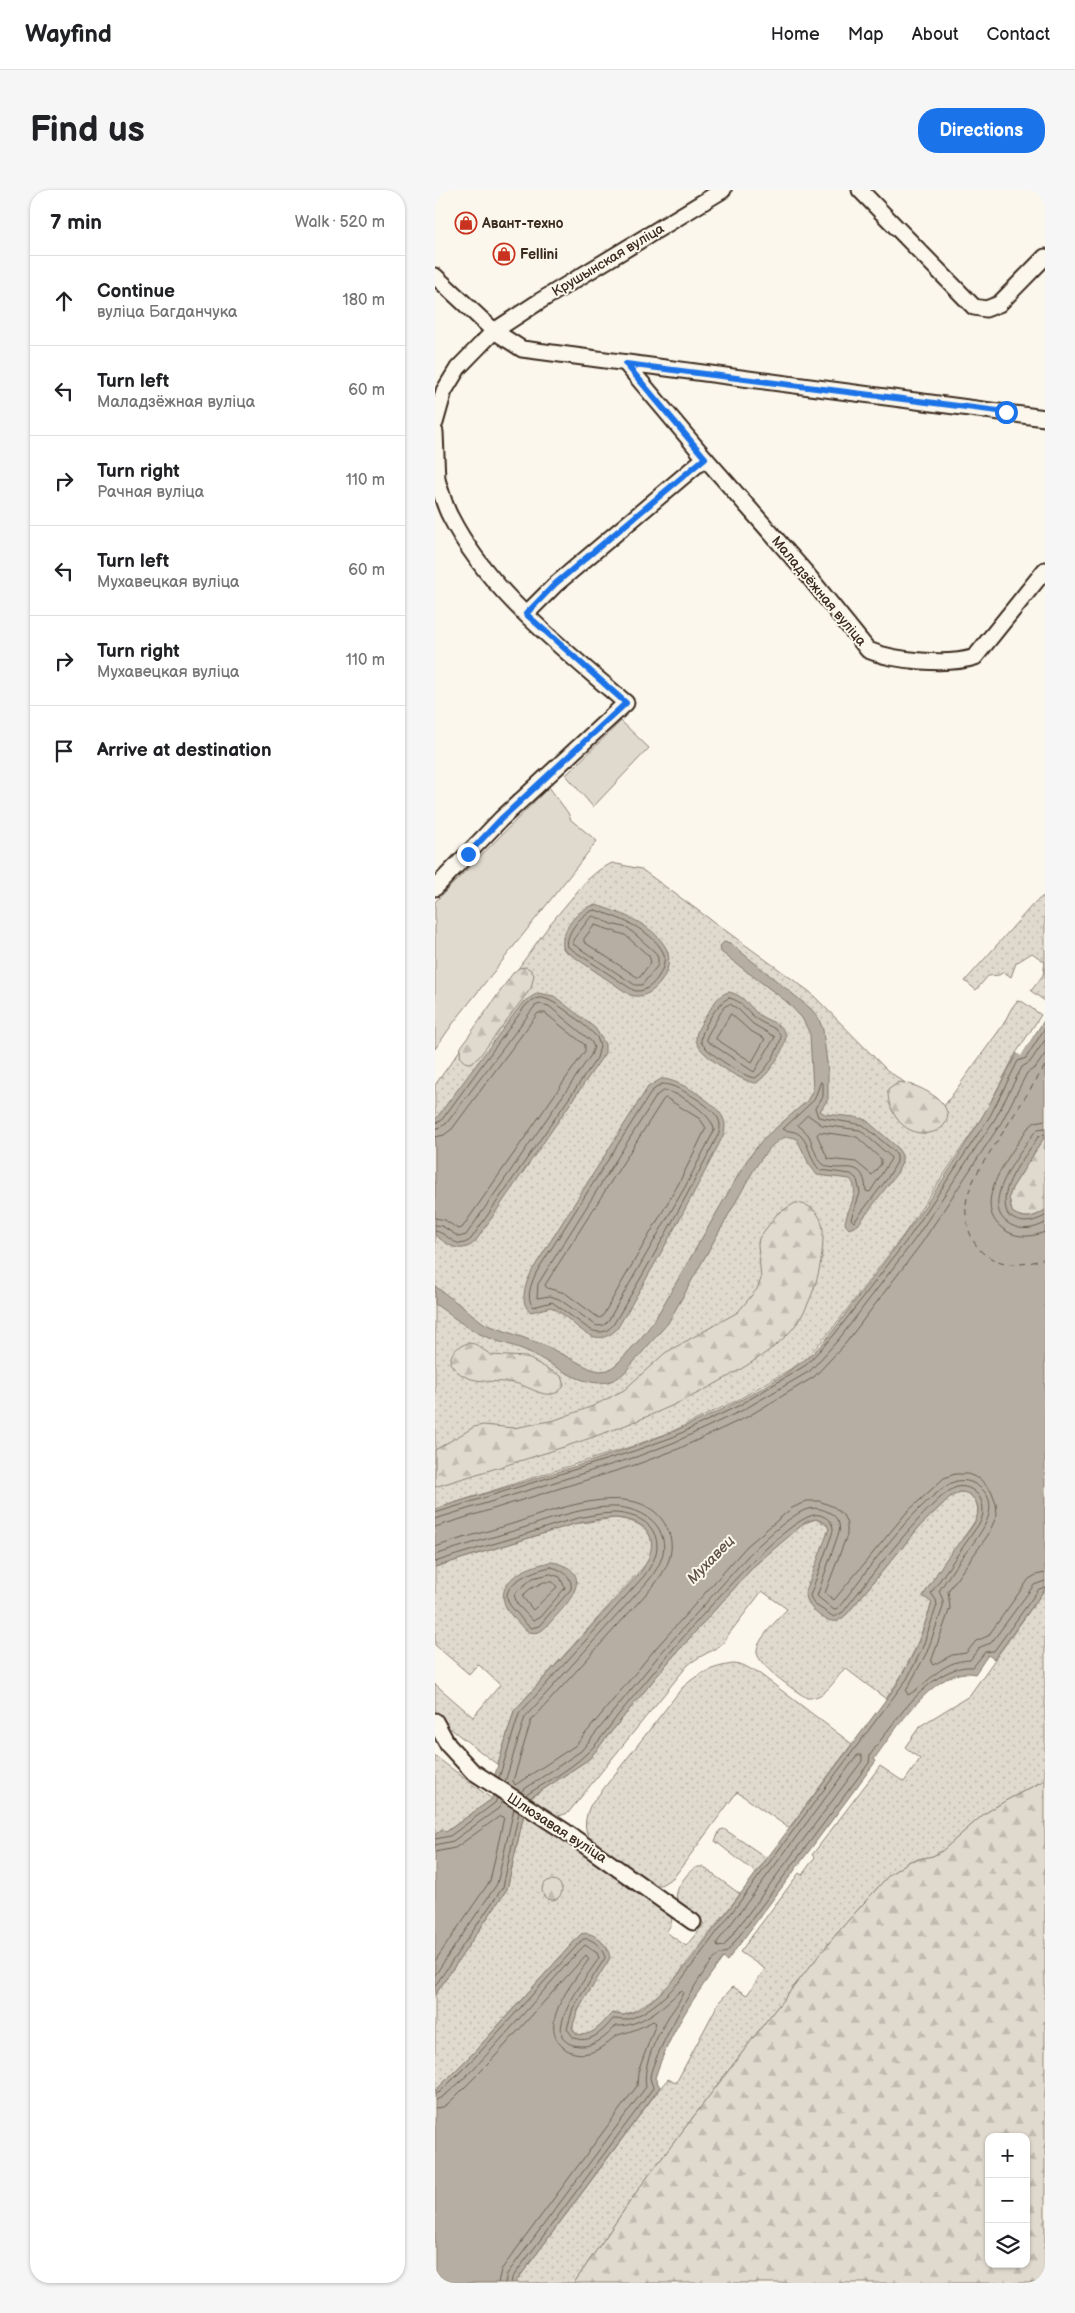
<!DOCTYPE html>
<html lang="en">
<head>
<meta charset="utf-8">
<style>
  body { margin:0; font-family:"Balsamiq Sans",sans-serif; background:#f6f6f6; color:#202124 }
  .controls { position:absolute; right:15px; bottom:15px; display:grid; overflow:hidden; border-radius:10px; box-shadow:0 1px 4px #0004 }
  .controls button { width:45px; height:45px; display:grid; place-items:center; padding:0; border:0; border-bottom:1px solid #e0e0e0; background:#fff; color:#202124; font:25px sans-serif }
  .stop { position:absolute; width:15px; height:15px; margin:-11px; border:4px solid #1a73e8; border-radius:50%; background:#fff }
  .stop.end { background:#1a73e8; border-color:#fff; box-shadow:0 1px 5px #0008 }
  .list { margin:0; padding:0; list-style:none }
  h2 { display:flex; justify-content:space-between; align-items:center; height:65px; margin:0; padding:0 20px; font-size:21px }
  h2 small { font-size:16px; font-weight:400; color:#757577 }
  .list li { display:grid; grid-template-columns:32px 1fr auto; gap:15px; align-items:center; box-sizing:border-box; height:90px; padding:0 20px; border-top:1px solid #e0e0e0 }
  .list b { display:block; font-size:19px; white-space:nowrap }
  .list p { margin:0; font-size:16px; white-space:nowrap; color:#757577 }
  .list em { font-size:16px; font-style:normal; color:#757577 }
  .icon { flex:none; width:28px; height:28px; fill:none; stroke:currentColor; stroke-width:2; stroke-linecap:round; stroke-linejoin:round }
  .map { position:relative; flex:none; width:610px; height:2093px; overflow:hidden; border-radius:20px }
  header { display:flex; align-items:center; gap:30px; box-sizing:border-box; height:70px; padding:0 25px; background:#fff; border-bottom:1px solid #e0e0e0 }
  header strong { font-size:24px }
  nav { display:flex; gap:28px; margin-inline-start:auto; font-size:18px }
  .intro { display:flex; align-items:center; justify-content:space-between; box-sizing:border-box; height:120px; padding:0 30px }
  h1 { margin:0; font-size:35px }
  .button { padding:12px 22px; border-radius:20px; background:#1a73e8; color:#fff; font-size:18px; font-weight:700 }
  main { display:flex; gap:30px; padding:0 30px }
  aside { flex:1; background:#fff; border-radius:20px; box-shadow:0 1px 4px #0004 }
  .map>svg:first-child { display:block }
</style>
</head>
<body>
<header>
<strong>Wayfind</strong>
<nav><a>Home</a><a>Map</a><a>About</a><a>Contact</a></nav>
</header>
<div class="intro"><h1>Find us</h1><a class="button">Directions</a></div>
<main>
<aside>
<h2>7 min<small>Walk · 520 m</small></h2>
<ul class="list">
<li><svg class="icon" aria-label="ahead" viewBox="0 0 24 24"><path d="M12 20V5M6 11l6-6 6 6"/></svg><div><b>Continue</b><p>вуліца Багданчука</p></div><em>180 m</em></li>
<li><svg class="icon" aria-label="left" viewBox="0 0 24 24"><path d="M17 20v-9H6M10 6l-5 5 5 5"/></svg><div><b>Turn left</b><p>Маладзёжная вуліца</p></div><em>60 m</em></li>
<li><svg class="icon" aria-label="right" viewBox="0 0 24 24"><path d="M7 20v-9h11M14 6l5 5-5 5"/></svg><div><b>Turn right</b><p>Рачная вуліца</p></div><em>110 m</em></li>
<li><svg class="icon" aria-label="left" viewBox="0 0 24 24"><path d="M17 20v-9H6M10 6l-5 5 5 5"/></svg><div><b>Turn left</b><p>Мухавецкая вуліца</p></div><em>60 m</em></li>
<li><svg class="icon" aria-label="right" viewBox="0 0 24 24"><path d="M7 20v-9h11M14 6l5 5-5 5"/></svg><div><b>Turn right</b><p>Мухавецкая вуліца</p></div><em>110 m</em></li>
<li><svg class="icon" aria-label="arrive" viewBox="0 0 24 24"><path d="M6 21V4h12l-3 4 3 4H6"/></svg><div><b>Arrive at destination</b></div></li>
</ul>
</aside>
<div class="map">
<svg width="610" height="2093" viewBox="0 0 610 2093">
  <defs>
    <pattern id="grass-dots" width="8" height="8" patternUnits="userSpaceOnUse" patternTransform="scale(1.25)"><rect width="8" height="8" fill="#dfd9ce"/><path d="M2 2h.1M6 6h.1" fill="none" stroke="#c0bab0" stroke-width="1.8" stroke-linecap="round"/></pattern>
    <pattern id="forest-firs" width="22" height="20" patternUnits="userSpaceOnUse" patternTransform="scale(1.25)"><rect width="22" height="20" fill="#dfd9ce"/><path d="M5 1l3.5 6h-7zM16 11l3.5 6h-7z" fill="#c0bab0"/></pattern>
  </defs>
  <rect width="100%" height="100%" fill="#fbf7ec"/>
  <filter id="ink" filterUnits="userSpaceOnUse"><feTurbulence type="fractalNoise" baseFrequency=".02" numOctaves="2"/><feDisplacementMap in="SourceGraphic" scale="10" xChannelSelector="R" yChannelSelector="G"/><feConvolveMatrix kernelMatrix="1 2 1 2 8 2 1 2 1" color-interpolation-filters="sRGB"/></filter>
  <g filter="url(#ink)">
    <g fill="url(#grass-dots)" stroke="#8d8276">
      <polygon points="177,673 206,679 375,802 452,880 507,919 568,835 576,819 582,811 588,812 606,825 581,863 550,923 470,1043 395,1142 369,1171 303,1210 236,1242 198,1256 0,1319 0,895 115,734 151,691 164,680"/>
      <polygon points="610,705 610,811 596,801 608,785 610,772 597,763 581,773 576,787 569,782 564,785 553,786 541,800 530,791 600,712"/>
      <path d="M 525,1302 C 539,1302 545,1315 542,1328 L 488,1406 L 497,1412 C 486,1448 473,1479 451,1509 L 410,1478 C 399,1491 390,1509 372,1508 C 360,1501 319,1473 322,1460 C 323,1449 344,1428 352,1419 L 327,1401 L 290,1449 L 291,1450 C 279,1462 264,1465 252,1476 L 133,1623 L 121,1627 L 103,1619 L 102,1614 L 94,1609 L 154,1569 L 235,1470 L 320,1375 L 369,1333 L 381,1329 L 393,1336 L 411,1425 L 485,1336 L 515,1307 Z"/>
      <path d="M 180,1328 C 206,1331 226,1343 213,1372 L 79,1521 L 63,1575 L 8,1533 L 0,1519 L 0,1494 L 38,1527 L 65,1495 L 43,1474 L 34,1484 L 0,1455 L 0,1377 L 139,1334 Z"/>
      <polygon points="610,1399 610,1590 572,1610 549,1624 507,1661 498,1666 475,1671 454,1685 403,1742 335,1826 205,1997 139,2093 80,2093 225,1898 233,1889 241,1893 284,1812 298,1797 312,1805 330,1779 305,1762 364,1683 367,1685 380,1667 377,1665 445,1576 469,1592 485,1569 470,1557 485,1536 534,1506"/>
      <path d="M 298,1474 L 308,1475 L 325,1484 L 417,1554 L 354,1638 L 302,1602 L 239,1687 L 226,1695 L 219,1695 C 207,1689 161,1660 155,1650 C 148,1638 150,1628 155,1616 L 247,1498 C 263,1483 277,1477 298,1474 Z"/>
      <polygon points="0,1566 57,1609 11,1642 7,1639 0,1645"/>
      <path d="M 89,1624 L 231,1717 C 238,1727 239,1732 231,1742 L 251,1756 L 269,1734 C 247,1718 230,1713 251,1686 C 256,1680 260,1676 268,1677 L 305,1704 L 235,1795 L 218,1809 L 199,1821 L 189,1825 L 177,1823 C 168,1833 152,1854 138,1841 L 138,1832 L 173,1759 C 167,1751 156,1741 146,1744 L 42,1859 L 0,1901 L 0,1805 L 72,1699 Z"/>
      <polygon points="289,1639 332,1668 321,1683 280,1651 285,1640"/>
    </g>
    <g fill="url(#forest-firs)" stroke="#8d8276" fill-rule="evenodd">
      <path d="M 91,777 L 96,780 L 99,785 L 96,798 L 44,867 L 36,873 C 25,873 24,866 26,857 L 78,783 L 84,778 Z"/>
      <path d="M 464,892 C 478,894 490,899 502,908 C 536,937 478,963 458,922 C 454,914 453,909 453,900 Z"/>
      <path d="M 610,946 L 610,1020 C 599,1028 589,1030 577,1022 L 574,1007 L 577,998 Z"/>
      <path d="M 360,1013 C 379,1014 389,1027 388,1046 C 388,1078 376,1120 353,1144 C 335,1162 313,1175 291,1188 C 201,1240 98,1266 0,1297 L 0,1260 L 39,1237 L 48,1235 L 79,1238 L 120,1230 L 158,1216 L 189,1200 L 230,1163 L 303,1122 L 322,1099 L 326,1089 L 323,1055 L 324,1048 L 342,1024 Z"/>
      <path d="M 33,1153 L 40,1154 L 56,1165 L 91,1167 L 126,1186 L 129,1196 C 114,1215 97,1196 79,1193 C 55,1189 31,1197 15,1173 C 16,1161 22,1157 33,1153 Z"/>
      <path d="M 610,1590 L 610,2093 L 139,2093 L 205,1997 L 335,1826 L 403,1742 L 454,1685 L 475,1671 L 498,1666 L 507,1661 L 549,1624 L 572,1610 ZM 554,1947 L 591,1947 L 591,2074 L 554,2074 Z"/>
      <circle cx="117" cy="1700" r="10"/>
    </g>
    <g fill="#dfd9ce" stroke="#8d8276">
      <polygon points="186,531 214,558 158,617 131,585"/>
      <polygon points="114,597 133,623 136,630 162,651 19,832 0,859 0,712"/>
    </g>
    <g fill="#b6aea2" stroke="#85796d">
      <path d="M 161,715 C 185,723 217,733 231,758 C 242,778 218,813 195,805 L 129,760 C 122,744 144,716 161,715 Z"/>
      <path d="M 289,752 L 295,753 L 375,818 L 383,827 L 388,840 L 393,882 L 393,909 L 385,921 L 390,924 L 420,927 L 431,930 L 462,957 L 467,965 L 467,973 L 462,983 L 423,1035 L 414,1039 L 410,1034 C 411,1020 427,1001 415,989 L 382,985 L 374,974 L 362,949 C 344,938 325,970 317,983 L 233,1133 L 190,1182 C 161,1211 120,1174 92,1161 C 79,1155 65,1153 52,1147 C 33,1140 16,1125 0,1114 L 0,1096 L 50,1134 L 109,1155 L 156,1179 L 165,1181 L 173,1180 L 182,1174 L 206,1148 L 219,1131 L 312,970 L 328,949 L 372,911 L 378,900 L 375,844 L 367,828 L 352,812 L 286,762 L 285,756 Z"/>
      <path d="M 294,802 C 308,805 313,815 323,824 C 333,832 346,832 351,845 C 351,859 333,886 321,893 C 308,893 262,864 261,850 C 260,841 268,831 273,823 C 279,813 283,805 294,802 Z"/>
      <path d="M 103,803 L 119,806 L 160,838 L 170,854 L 170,863 L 40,1052 C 25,1065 13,1055 0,1045 L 0,930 L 88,812 Z"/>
      <path d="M 610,829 L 610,946 L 577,998 L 574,1007 L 577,1022 C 589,1030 599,1028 610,1020 L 610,1399 L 559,1469 L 553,1465 L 540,1484 C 501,1474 459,1542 439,1569 L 441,1571 L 292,1771 L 288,1768 C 260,1805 234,1843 220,1888 L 225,1897 L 80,2093 L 0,2093 L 0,1901 L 42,1859 L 146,1744 C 159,1740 174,1756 175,1768 L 143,1820 L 137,1838 L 141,1844 C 157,1848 167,1834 177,1823 C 180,1824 185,1825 188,1825 C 211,1823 242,1787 256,1770 L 461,1496 L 482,1457 L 497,1413 L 488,1406 C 497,1392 505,1377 515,1364 C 524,1352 538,1340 542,1326 C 546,1314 537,1302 525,1302 L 515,1307 L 485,1336 L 411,1425 L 403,1431 C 388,1434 369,1415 371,1401 L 394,1339 L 391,1333 L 381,1329 L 372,1331 L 320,1375 L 235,1470 L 154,1569 L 92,1610 L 72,1699 L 0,1805 L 0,1645 L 7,1639 L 11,1642 L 57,1609 L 59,1588 L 79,1521 L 205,1383 C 225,1355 220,1331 181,1328 C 167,1328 153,1331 139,1334 L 0,1377 L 0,1319 C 121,1281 263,1248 367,1172 C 390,1156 406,1129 423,1107 C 482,1031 538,950 582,863 L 586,865 Z"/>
      <path d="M 226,889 C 242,888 282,913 288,928 C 291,934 290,938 289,944 C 256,1010 220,1075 182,1139 C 157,1164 138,1127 116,1117 L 96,1122 C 82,1113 92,1090 98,1079 L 213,897 Z"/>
      <path d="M 117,1372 C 156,1380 141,1404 123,1424 C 118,1429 112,1437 106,1441 C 102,1443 98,1443 94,1442 C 87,1438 83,1432 77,1426 C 51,1395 89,1376 117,1372 Z"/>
    </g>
    <polygon fill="#fbf7ec" points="610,827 586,866 582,863 583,861 585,862"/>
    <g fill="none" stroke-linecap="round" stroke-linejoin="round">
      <g stroke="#6c5f53" stroke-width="1">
        <path d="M 160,720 C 182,727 216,739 228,762 C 235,777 214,807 198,800 L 133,757 C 129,745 148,721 160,720 Z"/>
        <polygon points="159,726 176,734 193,738 220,762 223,768 223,775 207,795 200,795 138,754 138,750 154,729"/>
        <polygon points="160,735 190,745 214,766 216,772 205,787 202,787 149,752 149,749"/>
        <path d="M 294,808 C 307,810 313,823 323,830 C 331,836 341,836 346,846 C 345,858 331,882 320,888 C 310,888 270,861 266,852 C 265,841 283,811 294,808 Z"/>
        <polygon points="295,814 303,819 318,834 340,847 319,882 272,851 272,846 289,817"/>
        <polygon points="296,824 314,840 330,849 317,872 281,849"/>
        <path d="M 386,892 L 388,895 L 388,907 L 380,918 L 383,927 L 428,935 L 459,961 L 462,966 L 462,972 L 452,989 L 419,1032 L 416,1029 L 425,1003 L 422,989 L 416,984 L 385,980 C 375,971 375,955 366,946 C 361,940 353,942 348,939 L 379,910 Z"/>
        <path d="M 227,894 C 240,893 272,914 280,924 C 285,929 286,936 284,943 C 251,1008 216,1072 178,1135 C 171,1143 164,1144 154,1139 L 117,1112 L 98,1117 C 90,1106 97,1092 102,1081 L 217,901 Z"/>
        <path d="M 229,901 C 242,900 280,926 279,941 L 250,997 L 173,1131 L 169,1135 L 162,1136 L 124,1109 L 115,1106 L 102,1108 L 103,1094 L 222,905 Z"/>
        <polygon points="231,908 265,929 271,938 244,993 167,1127 164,1128 130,1103 112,1098 110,1095 228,910"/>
        <path d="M 373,925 L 387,935 L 425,940 L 455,966 L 456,969 L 435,1002 L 431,1001 C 429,963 402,986 388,974 C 380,968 378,954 374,946 C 371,941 367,939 363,935 Z"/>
        <path d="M 610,930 L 600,932 L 592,939 C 576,965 530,1018 573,1042 C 584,1048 598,1047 610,1042"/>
        <path d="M 0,933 L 6,931 L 91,815 C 95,812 99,808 105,808 C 117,806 153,838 162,847 L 165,856 L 162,868 L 36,1049 C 21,1062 14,1043 0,1041"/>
        <path d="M 610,938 L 603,939 L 599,943 C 585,964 541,1016 576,1035 C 587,1041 599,1039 610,1033"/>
        <polyline points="0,939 11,934 100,816 105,814 114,816 156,851 159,857 156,865 31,1045 24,1047 7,1036 0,1035"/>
        <polygon points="385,942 422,947 446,969 446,974 437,985 421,972 393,969 382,945"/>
        <path d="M 610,944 L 603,947 C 589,969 561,998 573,1025 C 585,1035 597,1033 610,1026"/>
        <polyline points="0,947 9,945 17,939 103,823 110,823 150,855 150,861 27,1038 23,1039 10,1030 0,1028"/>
        <polyline points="0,1323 199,1261 238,1247 305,1215 371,1175 399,1145 475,1046 555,926 583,871 591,868 610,838"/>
        <polyline points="0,1329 201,1267 240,1252 308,1220 375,1181 404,1149 480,1049 560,929 587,877 595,872 610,850"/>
        <polyline points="0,1337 203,1274 243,1259 312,1227 379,1187 410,1154 486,1054 566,933 592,883 601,877 610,864"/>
        <path d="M 0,1357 C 25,1348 51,1342 77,1334 C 117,1321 207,1284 232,1338 C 242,1359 233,1377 220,1394 L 96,1531 L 78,1591 L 80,1595 L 141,1555 L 221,1458 L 312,1356 L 357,1318 L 372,1311 L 384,1311 L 399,1317 L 408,1325 L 412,1334 L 412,1345 L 390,1403 L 399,1410 L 472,1322 L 509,1288 L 520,1284 L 533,1284 L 545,1289 L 556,1301 L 561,1314 L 562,1325 L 553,1345 L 513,1401 L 515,1418 L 496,1472 L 498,1475 L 517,1465 L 531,1463 L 541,1451 L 553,1446 L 594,1389 L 601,1385 L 610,1383"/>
        <path d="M 0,1365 C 29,1355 59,1347 88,1338 C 117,1329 149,1316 181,1317 C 198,1318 217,1325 225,1341 C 234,1360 225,1375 214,1390 L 90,1527 L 70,1592"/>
        <path d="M 0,1372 C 29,1362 59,1354 88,1345 C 117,1336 147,1324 178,1323 C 191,1323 211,1328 218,1341 C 227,1358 219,1372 209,1386 L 84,1524 L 64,1588"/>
        <path d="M 116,1377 C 127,1379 138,1387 136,1399 L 104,1436 L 96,1438 C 90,1434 86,1428 82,1423 C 78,1419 72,1413 72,1406 C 72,1390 103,1379 116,1377 Z"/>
        <polygon points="116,1384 125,1387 130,1398 105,1427 98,1431 82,1414 79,1404 98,1388"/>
        <polygon points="109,1392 118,1392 122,1397 98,1420 87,1406 95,1399"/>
        <polygon points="423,1565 427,1565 427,1571 289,1756 283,1757 282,1753"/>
        <path d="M 85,1602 L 146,1561 L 226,1463 L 312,1367 C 323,1355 357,1323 373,1319 C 380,1317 388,1319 395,1323 C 402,1327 406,1334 404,1342 L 382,1406 L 399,1420 L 404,1417 C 433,1380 474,1320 513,1295 C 520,1290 530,1289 538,1293 C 576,1313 540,1350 525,1370 C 517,1380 511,1391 504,1401 L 508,1410 L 508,1417 L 492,1462 L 471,1501 L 473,1505 C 495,1493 505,1471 535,1470 L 545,1457 L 556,1453 L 599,1395 L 610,1391"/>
        <polyline points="0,1649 15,1646 60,1613 62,1608"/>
        <polyline points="0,1655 18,1651 64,1618 68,1611"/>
        <polyline points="0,1662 20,1658 65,1626 69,1627 55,1691 0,1771"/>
        <polyline points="0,1785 62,1694 79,1619"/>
        <polyline points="0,1796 68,1697 84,1622"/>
        <path d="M 0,1904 L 5,1902 L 45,1862 L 148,1749 C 158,1747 168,1759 170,1768 L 138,1818 L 132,1839 L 139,1848 C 156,1854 168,1841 178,1829 C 182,1829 187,1830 190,1830 C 212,1825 232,1805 246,1790 L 472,1489 L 487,1459 L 502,1415 L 501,1410 L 496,1403 L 546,1331 C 549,1322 549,1313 543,1305 C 538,1299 530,1295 522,1297 C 496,1305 428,1397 408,1422 L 399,1427 L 379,1414 L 375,1406 L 398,1341 C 398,1332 393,1328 385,1325 C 352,1315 209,1494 184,1524 C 173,1538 163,1554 150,1565 C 133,1581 110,1593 91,1605"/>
        <path d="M 0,1910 C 21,1909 126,1777 150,1755 L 162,1763 L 164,1768 C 155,1783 97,1853 145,1856 C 160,1857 172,1846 181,1836 C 205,1837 228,1817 245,1801 L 248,1802 C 246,1810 239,1819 234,1826 C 222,1846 207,1874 211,1897 L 72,2084 L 70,2093"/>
        <path d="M 0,1918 L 8,1917 L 15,1912 L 55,1872 L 151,1765 L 154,1769 C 140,1790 101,1834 128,1857 C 134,1863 145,1865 153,1863 C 169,1860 178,1845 186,1844 C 198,1841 207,1837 218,1831 L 221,1833 L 203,1882 L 202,1896 L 66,2080 L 63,2093"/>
        <path d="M 76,2093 L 77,2088 L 218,1898 C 218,1895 215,1891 215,1887 C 217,1867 269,1773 285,1764 C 287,1763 290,1763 292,1762 L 434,1573 L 435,1565 C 457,1535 496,1474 538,1477 L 550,1462 L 559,1461 L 604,1399 L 610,1397"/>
      </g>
      <path stroke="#605246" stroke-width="1" stroke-dasharray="6 5" stroke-linecap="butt" d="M 610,876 C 595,900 580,923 565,947 C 553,965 540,983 533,1004 C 527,1023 533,1054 552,1066 C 570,1077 591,1076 610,1068"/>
      <g stroke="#3b2a1e" stroke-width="19">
        <g id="street">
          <polyline points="425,0 539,117 551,119 564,114 610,67"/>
          <polyline points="0,86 59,141 87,159 610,228"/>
          <path d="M 191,174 L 270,268 L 371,383 L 433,460 C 459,471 513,476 540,467 L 610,380"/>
          <polyline points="0,233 9,201 23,178 59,141 105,111 288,0"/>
          <polyline points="0,242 2,290 1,298"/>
          <polyline points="91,424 121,394 270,268"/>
          <path d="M 0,698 L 66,629 L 191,513 C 127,457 54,403 15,326 C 9,315 6,301 2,290"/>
          <polyline points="0,1531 13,1555 37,1581 131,1642 258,1732"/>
        </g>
      </g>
      <use href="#street" stroke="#fbf7ec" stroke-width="15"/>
    </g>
  </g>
  <g fill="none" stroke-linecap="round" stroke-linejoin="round" filter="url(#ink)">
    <polyline stroke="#1a73e8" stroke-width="6" points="33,664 66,629 191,513 91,424 120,394 270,268 191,174 571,222"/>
  </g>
  <defs>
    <g id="shop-ring" transform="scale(1.125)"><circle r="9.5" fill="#fbf7ec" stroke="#c8321e" stroke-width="1.5"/><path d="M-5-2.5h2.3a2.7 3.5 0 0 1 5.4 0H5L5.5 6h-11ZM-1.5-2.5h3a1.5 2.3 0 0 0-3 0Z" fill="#c8321e"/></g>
  </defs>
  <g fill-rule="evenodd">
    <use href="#shop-ring" x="31" y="33"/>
    <use href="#shop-ring" x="69" y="64"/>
  </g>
  <g text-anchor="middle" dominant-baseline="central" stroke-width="4" stroke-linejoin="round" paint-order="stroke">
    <g font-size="14" font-weight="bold" fill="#3b2a1e" stroke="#fbf7ec" text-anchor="start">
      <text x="47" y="33">Авант-техно</text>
      <text x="85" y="64">Fellini</text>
    </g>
    <g font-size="14" fill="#3b2a1e" stroke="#fbf7ec">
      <text transform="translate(173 70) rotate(-31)">Крушынская вуліца</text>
      <text transform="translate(384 401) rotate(50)">Маладзёжная вуліца</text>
      <text transform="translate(122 1638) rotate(33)">Шлюзавая вуліца</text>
    </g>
    <g font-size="15" font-style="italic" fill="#605246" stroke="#fbf7ec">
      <text transform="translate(276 1370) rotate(-46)">Мухавец</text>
    </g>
  </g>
</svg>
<div class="controls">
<button>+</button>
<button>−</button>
<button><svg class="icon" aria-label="layers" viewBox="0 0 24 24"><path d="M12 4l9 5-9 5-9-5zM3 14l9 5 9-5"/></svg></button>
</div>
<div class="stop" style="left:571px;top:222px"></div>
<div class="stop end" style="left:33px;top:664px"></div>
</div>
</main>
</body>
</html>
